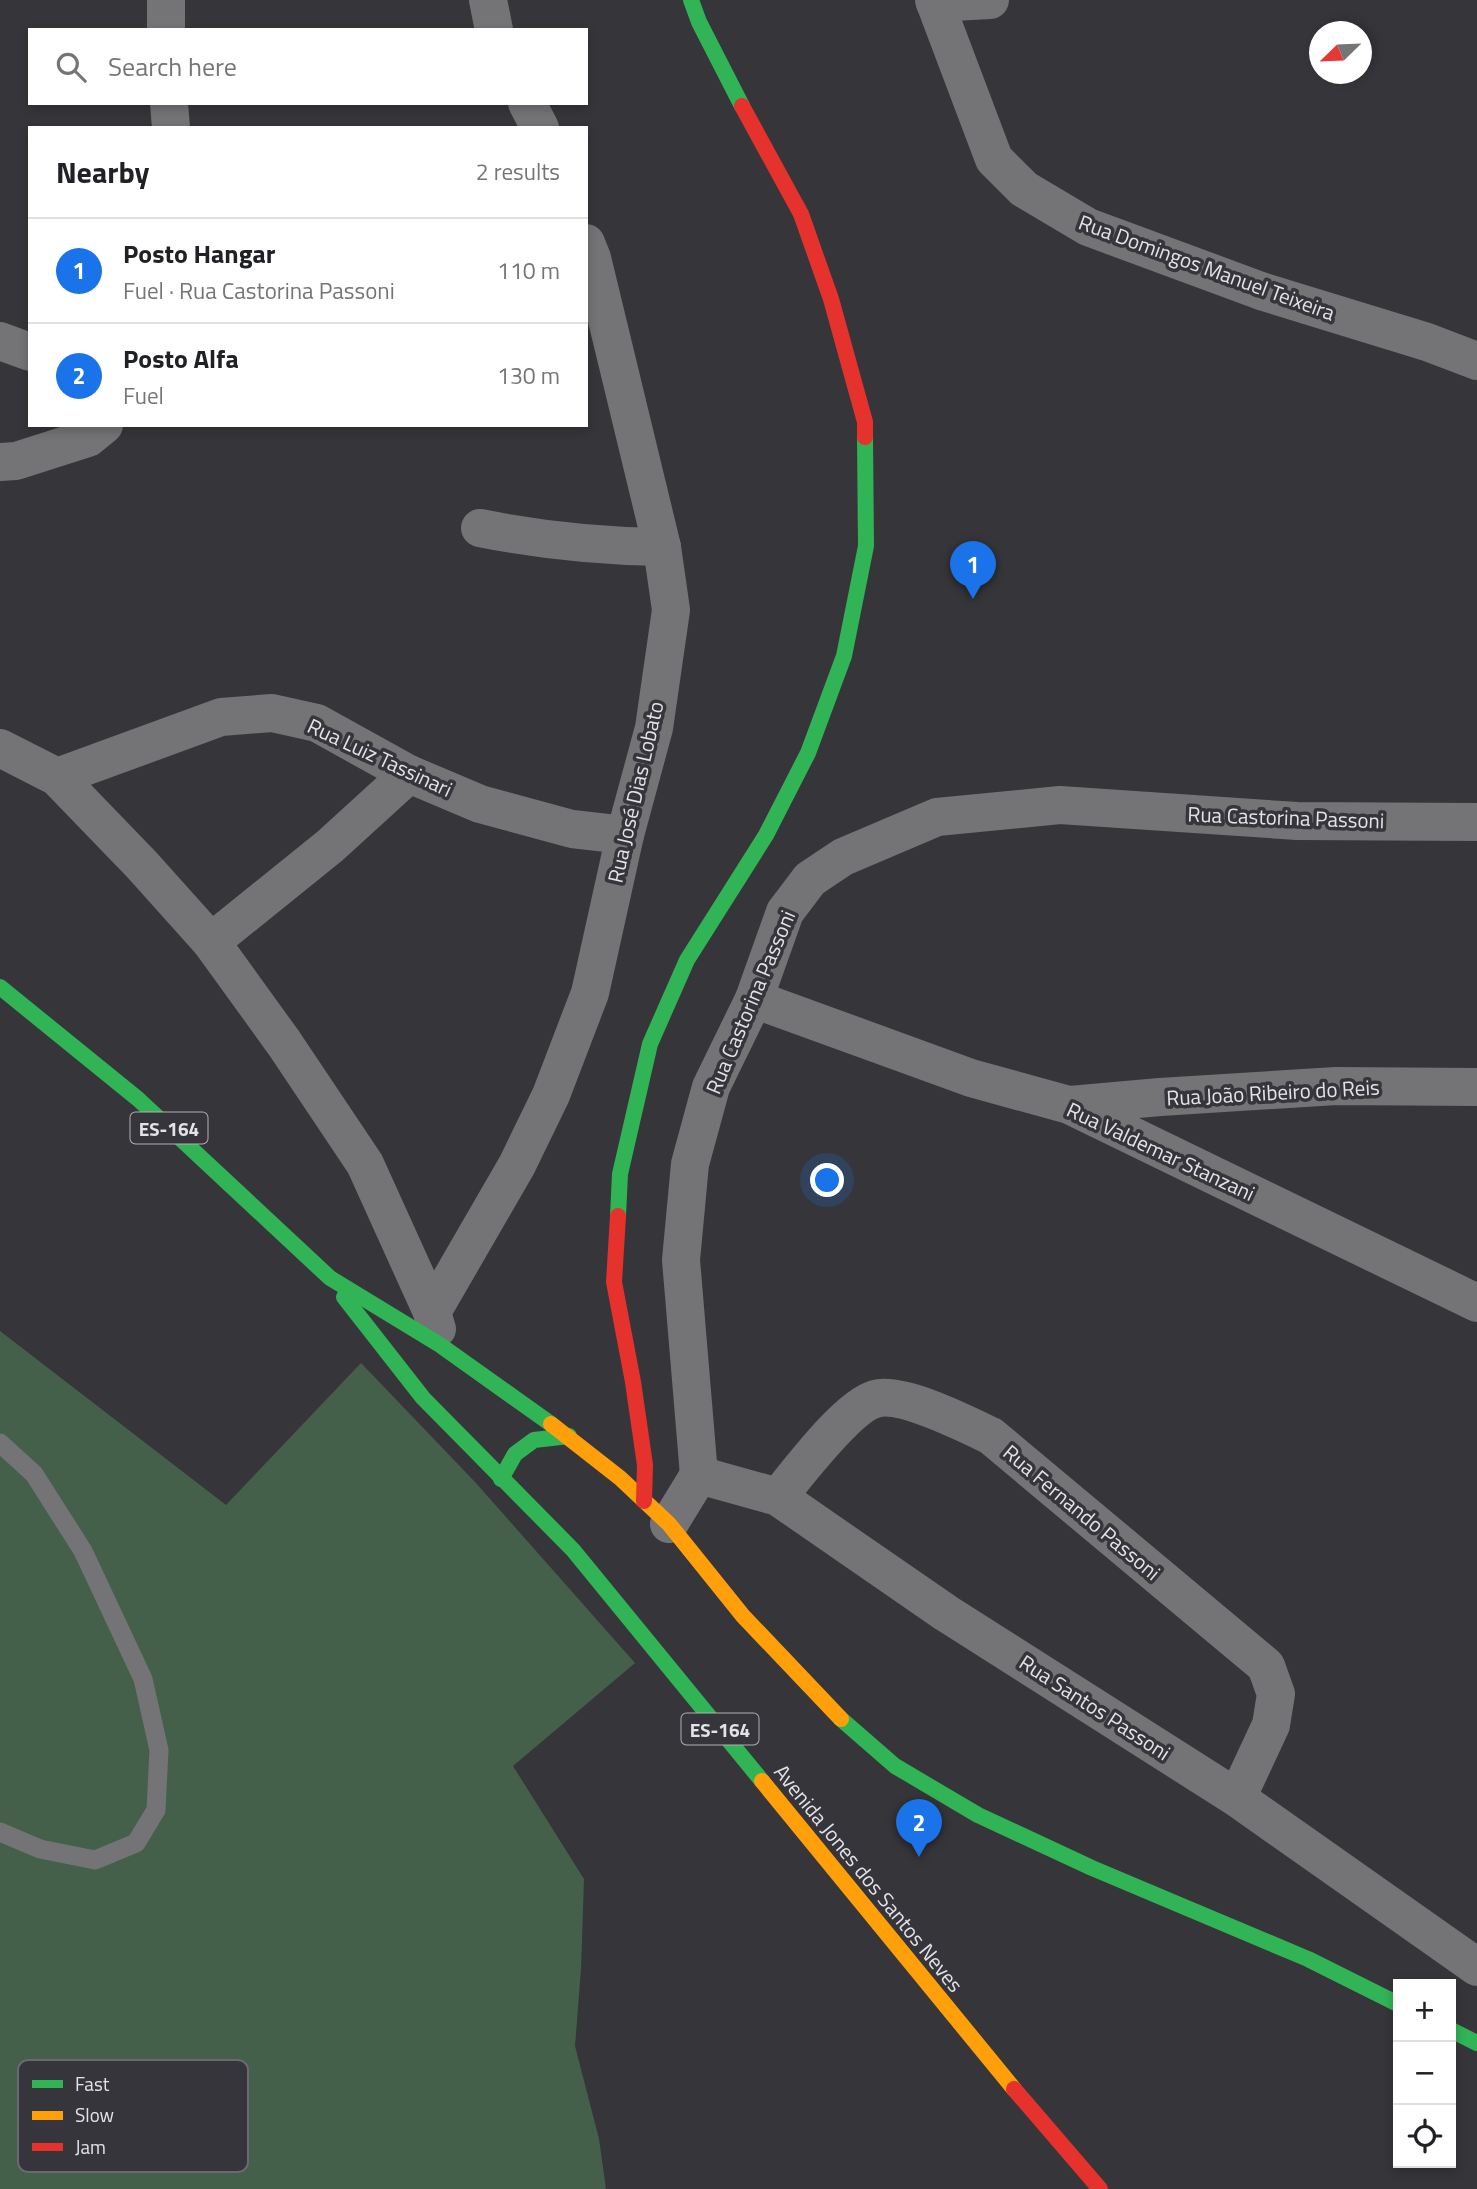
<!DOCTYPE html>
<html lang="en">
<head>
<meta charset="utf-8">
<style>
  body { margin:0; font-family:"Titillium Web",sans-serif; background:#f2f2f2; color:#202124 }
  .controls { position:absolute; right:21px; bottom:21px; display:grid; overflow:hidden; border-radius:0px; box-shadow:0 4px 10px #0003 }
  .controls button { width:63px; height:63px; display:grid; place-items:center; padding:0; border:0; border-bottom:2px solid #e0e0e0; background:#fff; color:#202124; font:35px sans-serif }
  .compass { position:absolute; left:1309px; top:21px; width:63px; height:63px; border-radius:50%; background:#fff; box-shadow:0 4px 10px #0003; rotate:247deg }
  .you { position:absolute; left:828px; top:1181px; width:24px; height:24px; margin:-18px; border:5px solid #fff; border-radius:50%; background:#1a73e8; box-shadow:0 0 0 10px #1a73e833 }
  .badge { display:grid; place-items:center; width:46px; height:46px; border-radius:50%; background:#1a73e8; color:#fff; font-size:23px; font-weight:700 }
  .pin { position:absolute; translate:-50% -58px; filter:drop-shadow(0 2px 4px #0008) }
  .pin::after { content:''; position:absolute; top:37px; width:24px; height:21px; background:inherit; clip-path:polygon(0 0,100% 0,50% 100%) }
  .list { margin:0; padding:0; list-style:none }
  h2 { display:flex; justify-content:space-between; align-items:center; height:91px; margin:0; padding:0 28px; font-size:30px }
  h2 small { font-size:23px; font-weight:400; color:#757577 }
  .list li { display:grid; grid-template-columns:46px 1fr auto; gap:21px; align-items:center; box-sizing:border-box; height:105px; padding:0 28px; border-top:2px solid #e0e0e0 }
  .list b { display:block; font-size:26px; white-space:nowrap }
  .list p { margin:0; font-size:23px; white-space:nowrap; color:#757577 }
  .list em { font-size:23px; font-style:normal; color:#757577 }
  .icon { flex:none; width:38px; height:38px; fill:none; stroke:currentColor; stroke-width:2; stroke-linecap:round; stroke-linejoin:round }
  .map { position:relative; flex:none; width:1477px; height:2189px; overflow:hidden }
  .search { position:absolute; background:#fff; box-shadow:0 4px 10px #0003; left:28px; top:28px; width:560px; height:77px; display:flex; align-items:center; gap:18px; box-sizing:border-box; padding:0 24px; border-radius:0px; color:#757577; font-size:26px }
  .panel { position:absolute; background:#fff; box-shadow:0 4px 10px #0003; left:28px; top:126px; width:560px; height:301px; border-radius:0px }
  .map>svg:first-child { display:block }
</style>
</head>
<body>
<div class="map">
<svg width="1477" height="2189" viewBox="0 0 1477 2189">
  <rect width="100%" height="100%" fill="#36363a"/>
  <polygon fill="#44604a" points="0,1331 226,1505 361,1363 475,1482 635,1663 513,1766 584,1879 581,1969 575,2046 599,2139 606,2189 0,2189"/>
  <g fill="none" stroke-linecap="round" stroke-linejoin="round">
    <polyline stroke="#747476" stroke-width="19" points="0,1443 34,1474 83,1551 143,1679 159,1750 156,1810 136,1843 95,1860 40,1849 0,1832"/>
    <g stroke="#747476" stroke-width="38">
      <polyline points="166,0 166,30"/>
      <polyline points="488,0 494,30"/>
      <polyline points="934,0 994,159 1024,189 1088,227 1261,291 1427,342 1477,361"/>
      <polyline points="935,3 990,0"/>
      <polyline points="169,103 171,128"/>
      <polyline points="527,103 540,128"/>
      <polyline points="0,341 30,352"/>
      <polyline points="0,462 16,461 88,438 104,425"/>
      <path d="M 480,528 C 540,540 601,546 662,547"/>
      <polyline points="0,748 57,777 142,865 211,942 284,1043 365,1164 432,1312 437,1329"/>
      <polyline points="57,777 221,717 272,713 317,723 409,774 480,804 572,829 625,835"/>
      <polyline points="211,942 330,846 409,774"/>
      <polyline points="754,999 971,1078 1069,1105 1477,1303"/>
      <polyline points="1070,1105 1160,1097 1336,1086 1477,1087"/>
      <polyline points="432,1312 517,1165 551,1095 590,993 625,835 654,728 671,610 662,547 592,258 586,243"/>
      <polyline points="699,1475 681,1260 690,1164 711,1087 754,999 785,912 810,879 843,857 937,817 1060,805 1297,821 1477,822"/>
      <polyline points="699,1475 778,1497 946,1613 1237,1798 1477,1967"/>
      <path d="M 778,1497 C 798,1473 847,1407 875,1399 C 901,1391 966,1424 991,1436 L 1266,1666 L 1276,1694 L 1271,1725 L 1237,1798"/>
      <polyline points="669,1524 699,1475"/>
    </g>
    <g stroke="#30b455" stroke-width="16">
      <polyline points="691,0 699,22 742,106"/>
      <polyline points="0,987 138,1099 330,1278 440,1345 551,1424"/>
      <polyline points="618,1216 620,1174 650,1044 687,960 766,835 808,753 844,656 866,546 865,437"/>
      <polyline points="344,1297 423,1398 573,1550 762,1781"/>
      <polyline points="501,1479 515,1454 534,1440 569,1436"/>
      <polyline points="841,1719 895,1766 978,1815 1092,1868 1308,1959 1398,2004"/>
      <polyline points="1451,2030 1477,2043"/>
    </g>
    <g stroke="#ff9f0a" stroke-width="16">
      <polyline points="551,1424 620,1478 669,1524 743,1616 841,1719"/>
      <polyline points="762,1781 1014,2089"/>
    </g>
    <g stroke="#e5322d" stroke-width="16">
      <polyline points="742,106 801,214 831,299 865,422 865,437"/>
      <polyline points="618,1216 614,1282 633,1382 645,1465 644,1501"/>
      <polyline points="1014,2089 1100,2189"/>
    </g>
  </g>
  <g text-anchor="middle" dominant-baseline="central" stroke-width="7" stroke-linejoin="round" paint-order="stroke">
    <g fill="#35353b" stroke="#afafb3" stroke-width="2">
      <rect x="130.5" y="1112.5" width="77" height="31" rx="5"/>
      <rect x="681.5" y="1713.5" width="77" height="31" rx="5"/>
    </g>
    <g font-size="19" font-weight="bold" fill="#e3e3e7">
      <text x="169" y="1128">ES-164</text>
      <text x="720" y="1729">ES-164</text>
    </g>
    <g font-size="21" fill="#e3e3e7" stroke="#35353b">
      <text transform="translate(1207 267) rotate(20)">Rua Domingos Manuel Teixeira</text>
      <text transform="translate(380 757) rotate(25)">Rua Luiz Tassinari</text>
      <text transform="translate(635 792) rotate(-77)">Rua José Dias Lobato</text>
      <text transform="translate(1286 817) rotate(2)">Rua Castorina Passoni</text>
      <text transform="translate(750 1002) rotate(-67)">Rua Castorina Passoni</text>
      <text transform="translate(1273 1092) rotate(-3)">Rua João Ribeiro do Reis</text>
      <text transform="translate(1161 1151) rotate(25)">Rua Valdemar Stanzani</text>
      <text transform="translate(1082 1512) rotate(40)">Rua Fernando Passoni</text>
      <text transform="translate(1095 1707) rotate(33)">Rua Santos Passoni</text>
      <text transform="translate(869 1878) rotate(51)">Avenida Jones dos Santos Neves</text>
    </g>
  </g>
  <rect x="18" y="2060" width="230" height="112" rx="10" fill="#35353b" stroke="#69696f" stroke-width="2"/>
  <rect x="32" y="2080" width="31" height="8" fill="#30b455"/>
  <rect x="32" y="2111" width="31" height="9" fill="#ff9f0a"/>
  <rect x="32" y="2143" width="31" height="8" fill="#e5322d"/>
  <g font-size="19" fill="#e3e3e7">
    <text x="75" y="2091">Fast</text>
    <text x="75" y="2122">Slow</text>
    <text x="75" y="2154">Jam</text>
  </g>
</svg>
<div class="controls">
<button>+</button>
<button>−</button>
<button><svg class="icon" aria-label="locate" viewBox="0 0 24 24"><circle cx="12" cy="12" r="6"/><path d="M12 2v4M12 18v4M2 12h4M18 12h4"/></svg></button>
</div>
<svg class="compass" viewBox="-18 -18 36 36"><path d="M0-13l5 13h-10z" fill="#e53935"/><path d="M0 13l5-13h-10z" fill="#757577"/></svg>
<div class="you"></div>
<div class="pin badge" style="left:973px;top:599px">1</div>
<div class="pin badge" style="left:919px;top:1857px">2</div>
<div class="search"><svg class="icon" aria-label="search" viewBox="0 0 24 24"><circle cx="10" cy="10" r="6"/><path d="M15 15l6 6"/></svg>Search here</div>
<section class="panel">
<h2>Nearby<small>2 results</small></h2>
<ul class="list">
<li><span class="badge">1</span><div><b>Posto Hangar</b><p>Fuel · Rua Castorina Passoni</p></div><em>110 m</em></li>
<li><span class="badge">2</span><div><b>Posto Alfa</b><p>Fuel</p></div><em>130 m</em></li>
</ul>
</section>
</div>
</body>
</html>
